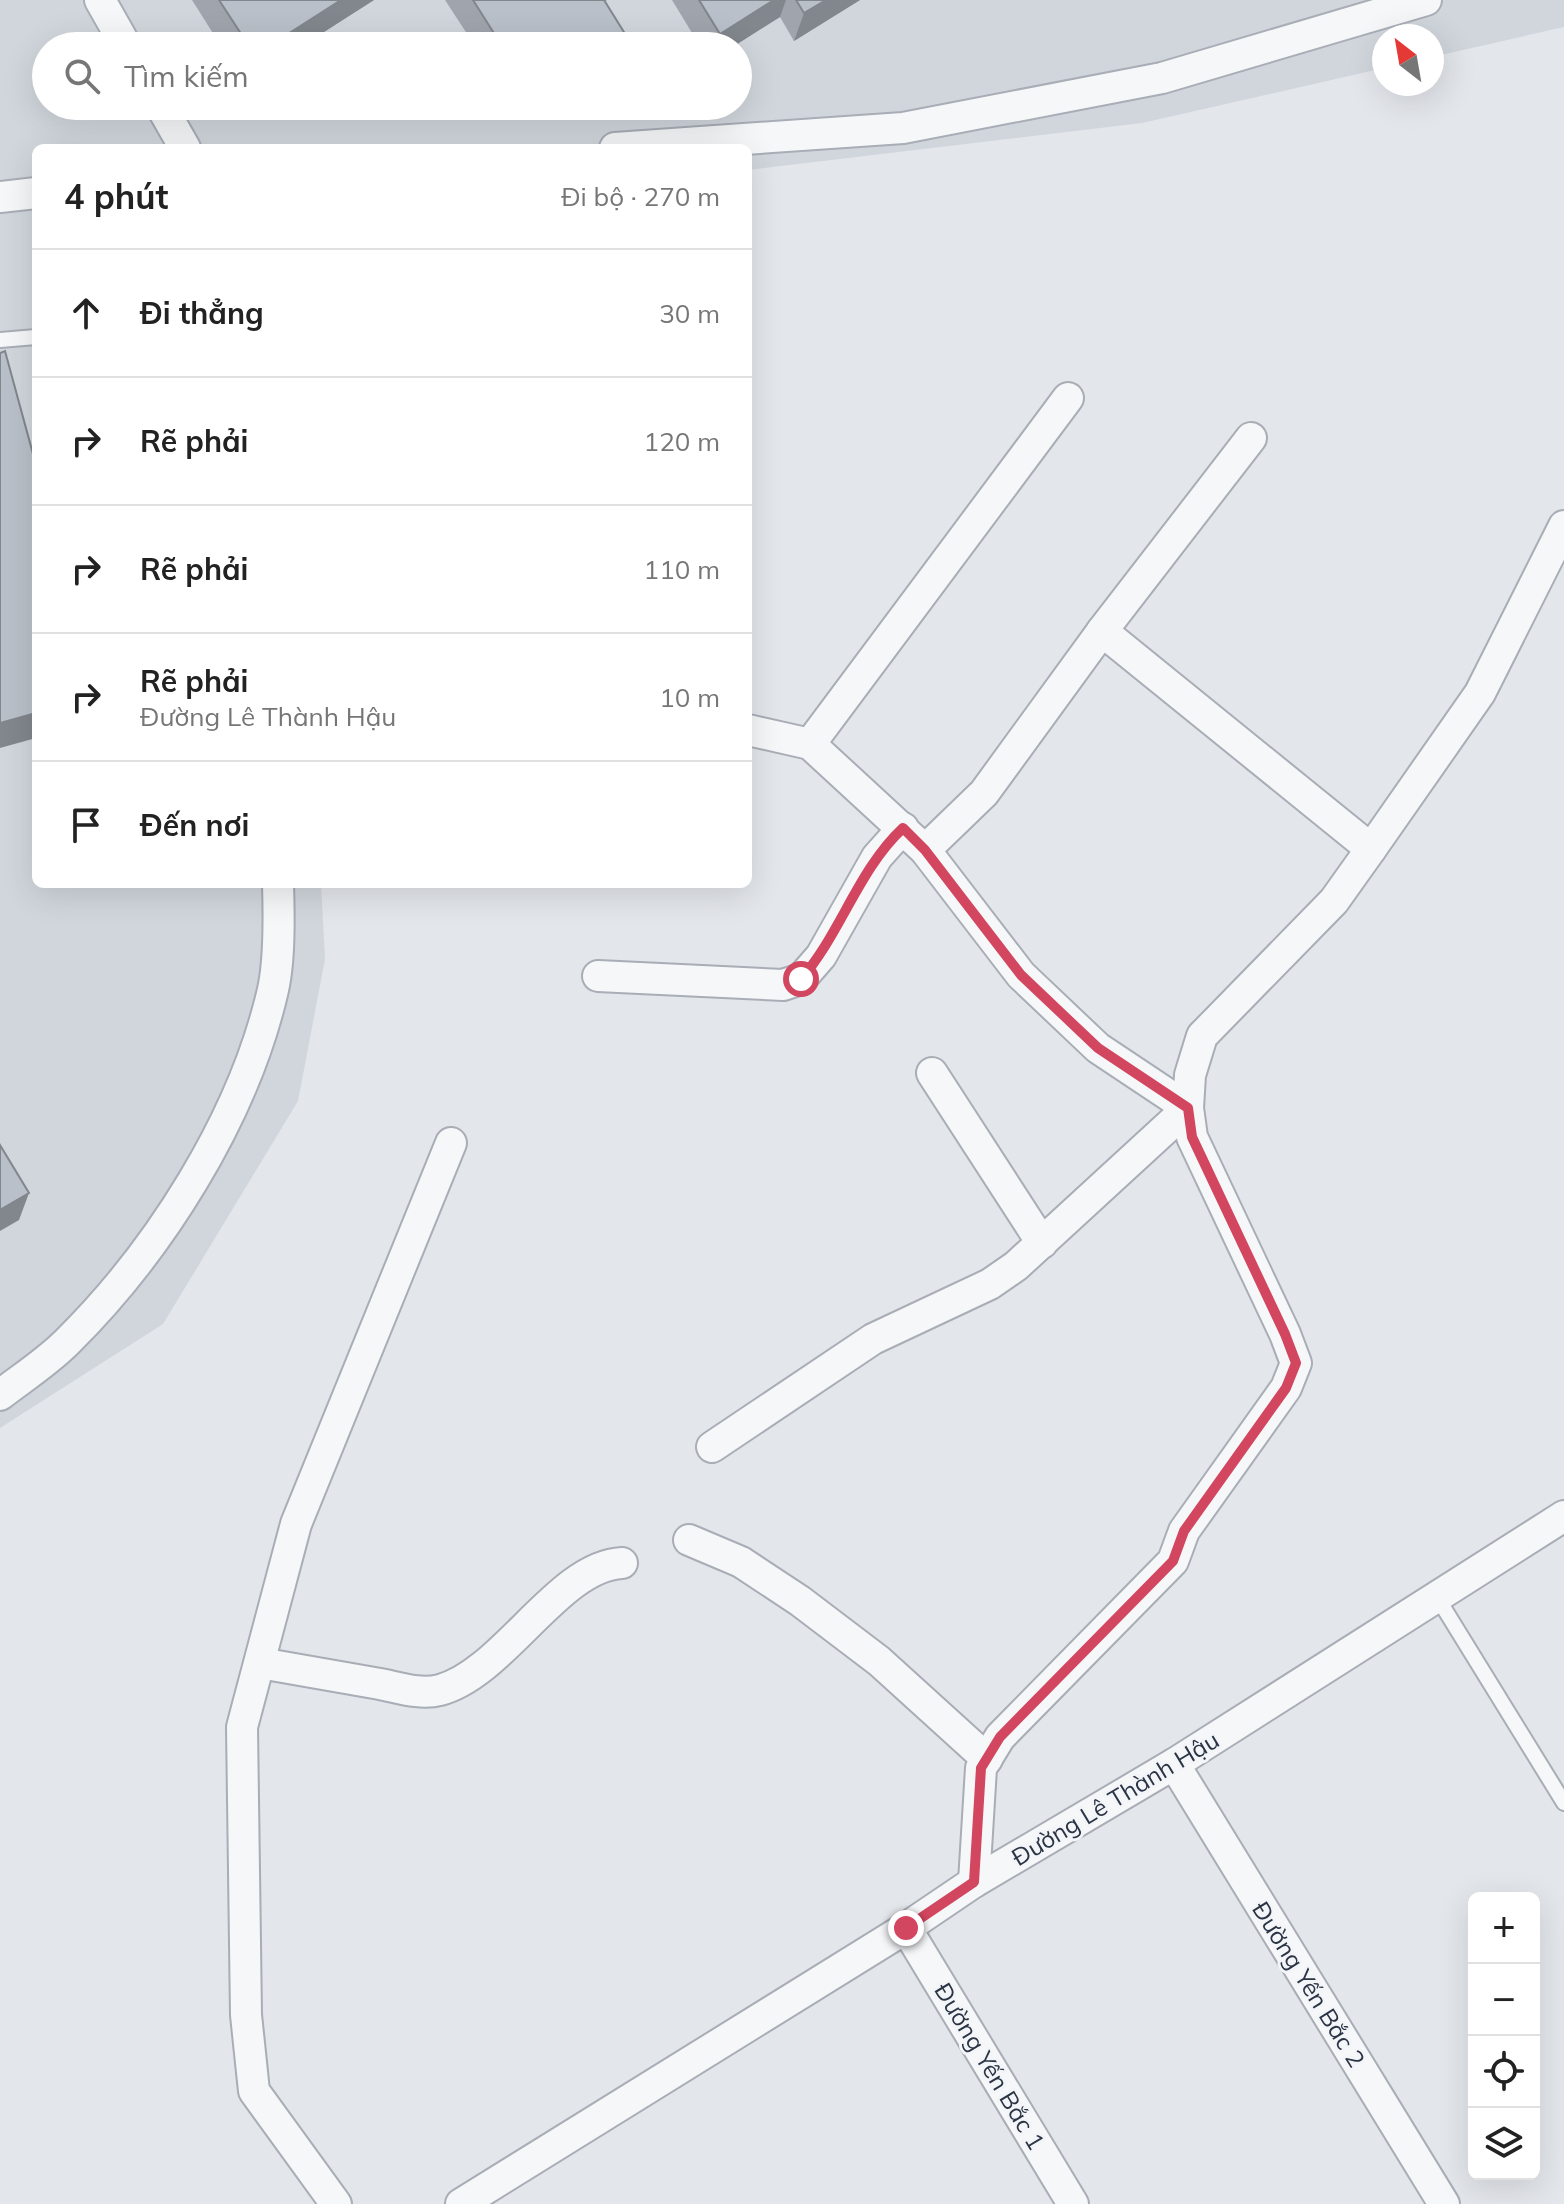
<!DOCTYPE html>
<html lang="vi">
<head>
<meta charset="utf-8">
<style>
  body { margin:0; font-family:Mulish,sans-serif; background:#f6f6f6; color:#222 }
  .controls { position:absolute; right:24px; bottom:24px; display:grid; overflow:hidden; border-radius:12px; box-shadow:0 8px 32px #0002 }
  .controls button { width:72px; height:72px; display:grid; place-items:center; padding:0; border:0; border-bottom:2px solid #e0e0e0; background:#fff; color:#222; font:40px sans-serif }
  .compass { position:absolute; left:1372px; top:24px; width:72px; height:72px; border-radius:50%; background:#fff; box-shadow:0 8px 32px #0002; rotate:329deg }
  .stop { position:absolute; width:24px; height:24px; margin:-18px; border:6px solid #d2465f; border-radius:50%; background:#fff }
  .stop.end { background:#d2465f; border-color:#fff; box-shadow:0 2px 8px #0008 }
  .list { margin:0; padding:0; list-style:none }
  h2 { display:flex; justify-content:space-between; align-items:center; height:104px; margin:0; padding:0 32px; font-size:34px }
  h2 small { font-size:26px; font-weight:400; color:#767676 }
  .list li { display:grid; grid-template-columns:52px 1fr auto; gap:24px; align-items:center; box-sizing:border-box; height:128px; padding:0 32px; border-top:2px solid #e0e0e0 }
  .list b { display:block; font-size:30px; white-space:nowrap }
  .list p { margin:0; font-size:26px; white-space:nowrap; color:#767676 }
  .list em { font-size:26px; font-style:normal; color:#767676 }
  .icon { flex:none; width:44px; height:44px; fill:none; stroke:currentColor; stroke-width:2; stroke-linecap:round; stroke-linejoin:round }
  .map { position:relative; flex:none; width:1564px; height:2204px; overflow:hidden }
  .search { position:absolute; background:#fff; box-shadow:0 8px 32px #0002; left:32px; top:32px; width:720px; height:88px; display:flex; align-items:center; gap:20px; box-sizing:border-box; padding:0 28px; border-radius:44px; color:#767676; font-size:30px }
  .panel { position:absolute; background:#fff; box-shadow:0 8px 32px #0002; left:32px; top:144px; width:720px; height:744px; border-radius:12px }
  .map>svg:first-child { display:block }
</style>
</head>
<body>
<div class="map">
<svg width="1564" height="2204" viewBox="0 0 1564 2204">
  <rect width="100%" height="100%" fill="#e3e6eb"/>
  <path fill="#d1d6dd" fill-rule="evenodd" d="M 0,0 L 1564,0 L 1564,27 L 1432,57 L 1432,36 L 1384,36 L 1384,68 L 1142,123 L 748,170 L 748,148 L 36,148 L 36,884 L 321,884 L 325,959 L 298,1101 L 163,1324 L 0,1428 ZM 46,46 L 738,46 L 738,106 L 46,106 Z"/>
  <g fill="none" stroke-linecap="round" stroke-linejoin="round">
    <g stroke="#a8adb6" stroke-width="18">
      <g id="service">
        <polyline points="0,340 36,337"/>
        <polyline points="1437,1597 1564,1803"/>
      </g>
    </g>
    <g stroke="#a8adb6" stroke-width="34">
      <g id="minor">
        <polyline points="100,0 126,46"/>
        <polyline points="161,106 185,148"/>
        <polyline points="615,148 903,128 1162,78 1426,0"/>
        <polyline points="0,197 36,193"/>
        <polyline points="1102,631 1371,849"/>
        <polyline points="810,744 1068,398"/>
        <polyline points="925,850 984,793 1102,631 1251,438"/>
        <polyline points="598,976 783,985 801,979 821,956 877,857 903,828"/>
        <polyline points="932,1073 1042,1243"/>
        <path d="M 0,1395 C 22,1378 47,1362 67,1342 C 159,1251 242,1120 272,994 C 280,963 279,916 278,884"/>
        <polyline points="712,1447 873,1339 990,1284 1016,1266 1188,1108 1098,1048 1021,975 925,850 810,744 748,730"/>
        <polyline points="689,1540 741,1562 800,1601 879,1661 987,1759"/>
        <path d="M 260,1663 C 300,1670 340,1677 380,1684 C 400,1688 420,1695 440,1690 C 504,1673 558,1566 622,1563"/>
        <polyline points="1174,1764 1444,2204"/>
        <polyline points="974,1882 981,1768 1000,1737 1173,1561 1184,1531 1286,1388 1296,1363 1285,1334 1192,1137 1188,1108 1190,1075 1202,1036 1334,901 1371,849 1480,693 1564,526"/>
        <polyline points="906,1928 1073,2204"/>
        <polyline points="336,2204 254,2091 246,2015 242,1727 296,1524 451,1143"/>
        <polyline points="461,2204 906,1928 974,1882 1174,1764 1564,1516"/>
      </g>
    </g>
    <use href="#service" stroke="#f6f7f9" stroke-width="14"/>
    <use href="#minor" stroke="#f6f7f9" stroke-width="30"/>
  </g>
  <g fill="#a0a5ad">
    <polygon points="192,0 374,0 302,46 221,46"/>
    <polygon points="445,0 607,0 605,2 632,45 632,46 475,46"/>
    <polygon points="672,0 860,0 794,41 780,17 734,46 700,46"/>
  </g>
  <g fill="#82868d">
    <polygon points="341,0 374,0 302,46 269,46"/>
    <polygon points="774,0 786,0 780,17 734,46 715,46 720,34"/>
    <polygon points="826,0 860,0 794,41 804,13"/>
    <polygon points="36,713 36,738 0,748 0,723"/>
    <polygon points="29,1193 19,1220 0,1231 0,1210"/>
  </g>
  <g fill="#bac0c9" stroke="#82868d" stroke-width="2">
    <polygon points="219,0 341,0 269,46 249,46"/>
    <polygon points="473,0 604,0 632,45 624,46 502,46"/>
    <polygon points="699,0 774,0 720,34"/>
    <polygon points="796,0 826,0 804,13"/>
    <polygon points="5,351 36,465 36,713 0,723 0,353"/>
    <polygon points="0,1145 29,1193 0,1210"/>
  </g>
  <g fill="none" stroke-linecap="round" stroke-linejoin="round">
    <path stroke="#d2465f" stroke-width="10" d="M 801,979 C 841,933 858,870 903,828 L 925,850 L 1021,975 L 1098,1048 L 1188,1108 L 1192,1137 L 1285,1334 L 1296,1363 L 1286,1388 L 1184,1531 L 1173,1561 L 1000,1737 L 981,1768 L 974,1882 L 906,1928"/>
  </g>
  <g text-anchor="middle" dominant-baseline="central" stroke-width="6" stroke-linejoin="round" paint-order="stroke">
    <g font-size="24" fill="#2a3444" stroke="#f3f5f8">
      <text transform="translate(1115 1798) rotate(-31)">Đường Lê Thành Hậu</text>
      <text transform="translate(1309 1984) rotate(58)">Đường Yến Bắc 2</text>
      <text transform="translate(990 2066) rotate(59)">Đường Yến Bắc 1</text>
    </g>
  </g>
</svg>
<div class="controls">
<button>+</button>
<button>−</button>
<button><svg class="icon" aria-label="locate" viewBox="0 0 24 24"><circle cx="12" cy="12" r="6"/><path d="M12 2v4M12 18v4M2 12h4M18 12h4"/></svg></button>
<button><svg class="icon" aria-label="layers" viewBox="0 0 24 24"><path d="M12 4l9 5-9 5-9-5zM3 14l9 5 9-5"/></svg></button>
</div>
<svg class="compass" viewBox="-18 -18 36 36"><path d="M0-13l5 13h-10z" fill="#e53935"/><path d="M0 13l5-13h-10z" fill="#767676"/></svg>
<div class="stop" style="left:801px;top:979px"></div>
<div class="stop end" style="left:906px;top:1928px"></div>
<div class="search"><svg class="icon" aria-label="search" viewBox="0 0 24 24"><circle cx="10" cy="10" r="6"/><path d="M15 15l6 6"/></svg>Tìm kiếm</div>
<section class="panel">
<h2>4 phút<small>Đi bộ · 270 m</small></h2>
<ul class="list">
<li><svg class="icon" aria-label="ahead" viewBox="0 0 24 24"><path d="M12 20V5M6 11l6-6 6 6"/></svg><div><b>Đi thẳng</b></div><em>30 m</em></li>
<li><svg class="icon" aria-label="right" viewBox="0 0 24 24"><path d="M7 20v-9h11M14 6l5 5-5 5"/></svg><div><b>Rẽ phải</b></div><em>120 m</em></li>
<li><svg class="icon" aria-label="right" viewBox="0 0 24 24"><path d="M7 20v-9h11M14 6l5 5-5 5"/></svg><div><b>Rẽ phải</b></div><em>110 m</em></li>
<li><svg class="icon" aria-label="right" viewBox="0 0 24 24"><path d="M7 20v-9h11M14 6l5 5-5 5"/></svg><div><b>Rẽ phải</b><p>Đường Lê Thành Hậu</p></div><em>10 m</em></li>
<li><svg class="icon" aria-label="arrive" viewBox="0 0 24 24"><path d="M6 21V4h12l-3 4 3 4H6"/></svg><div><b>Đến nơi</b></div></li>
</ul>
</section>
</div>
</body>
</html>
